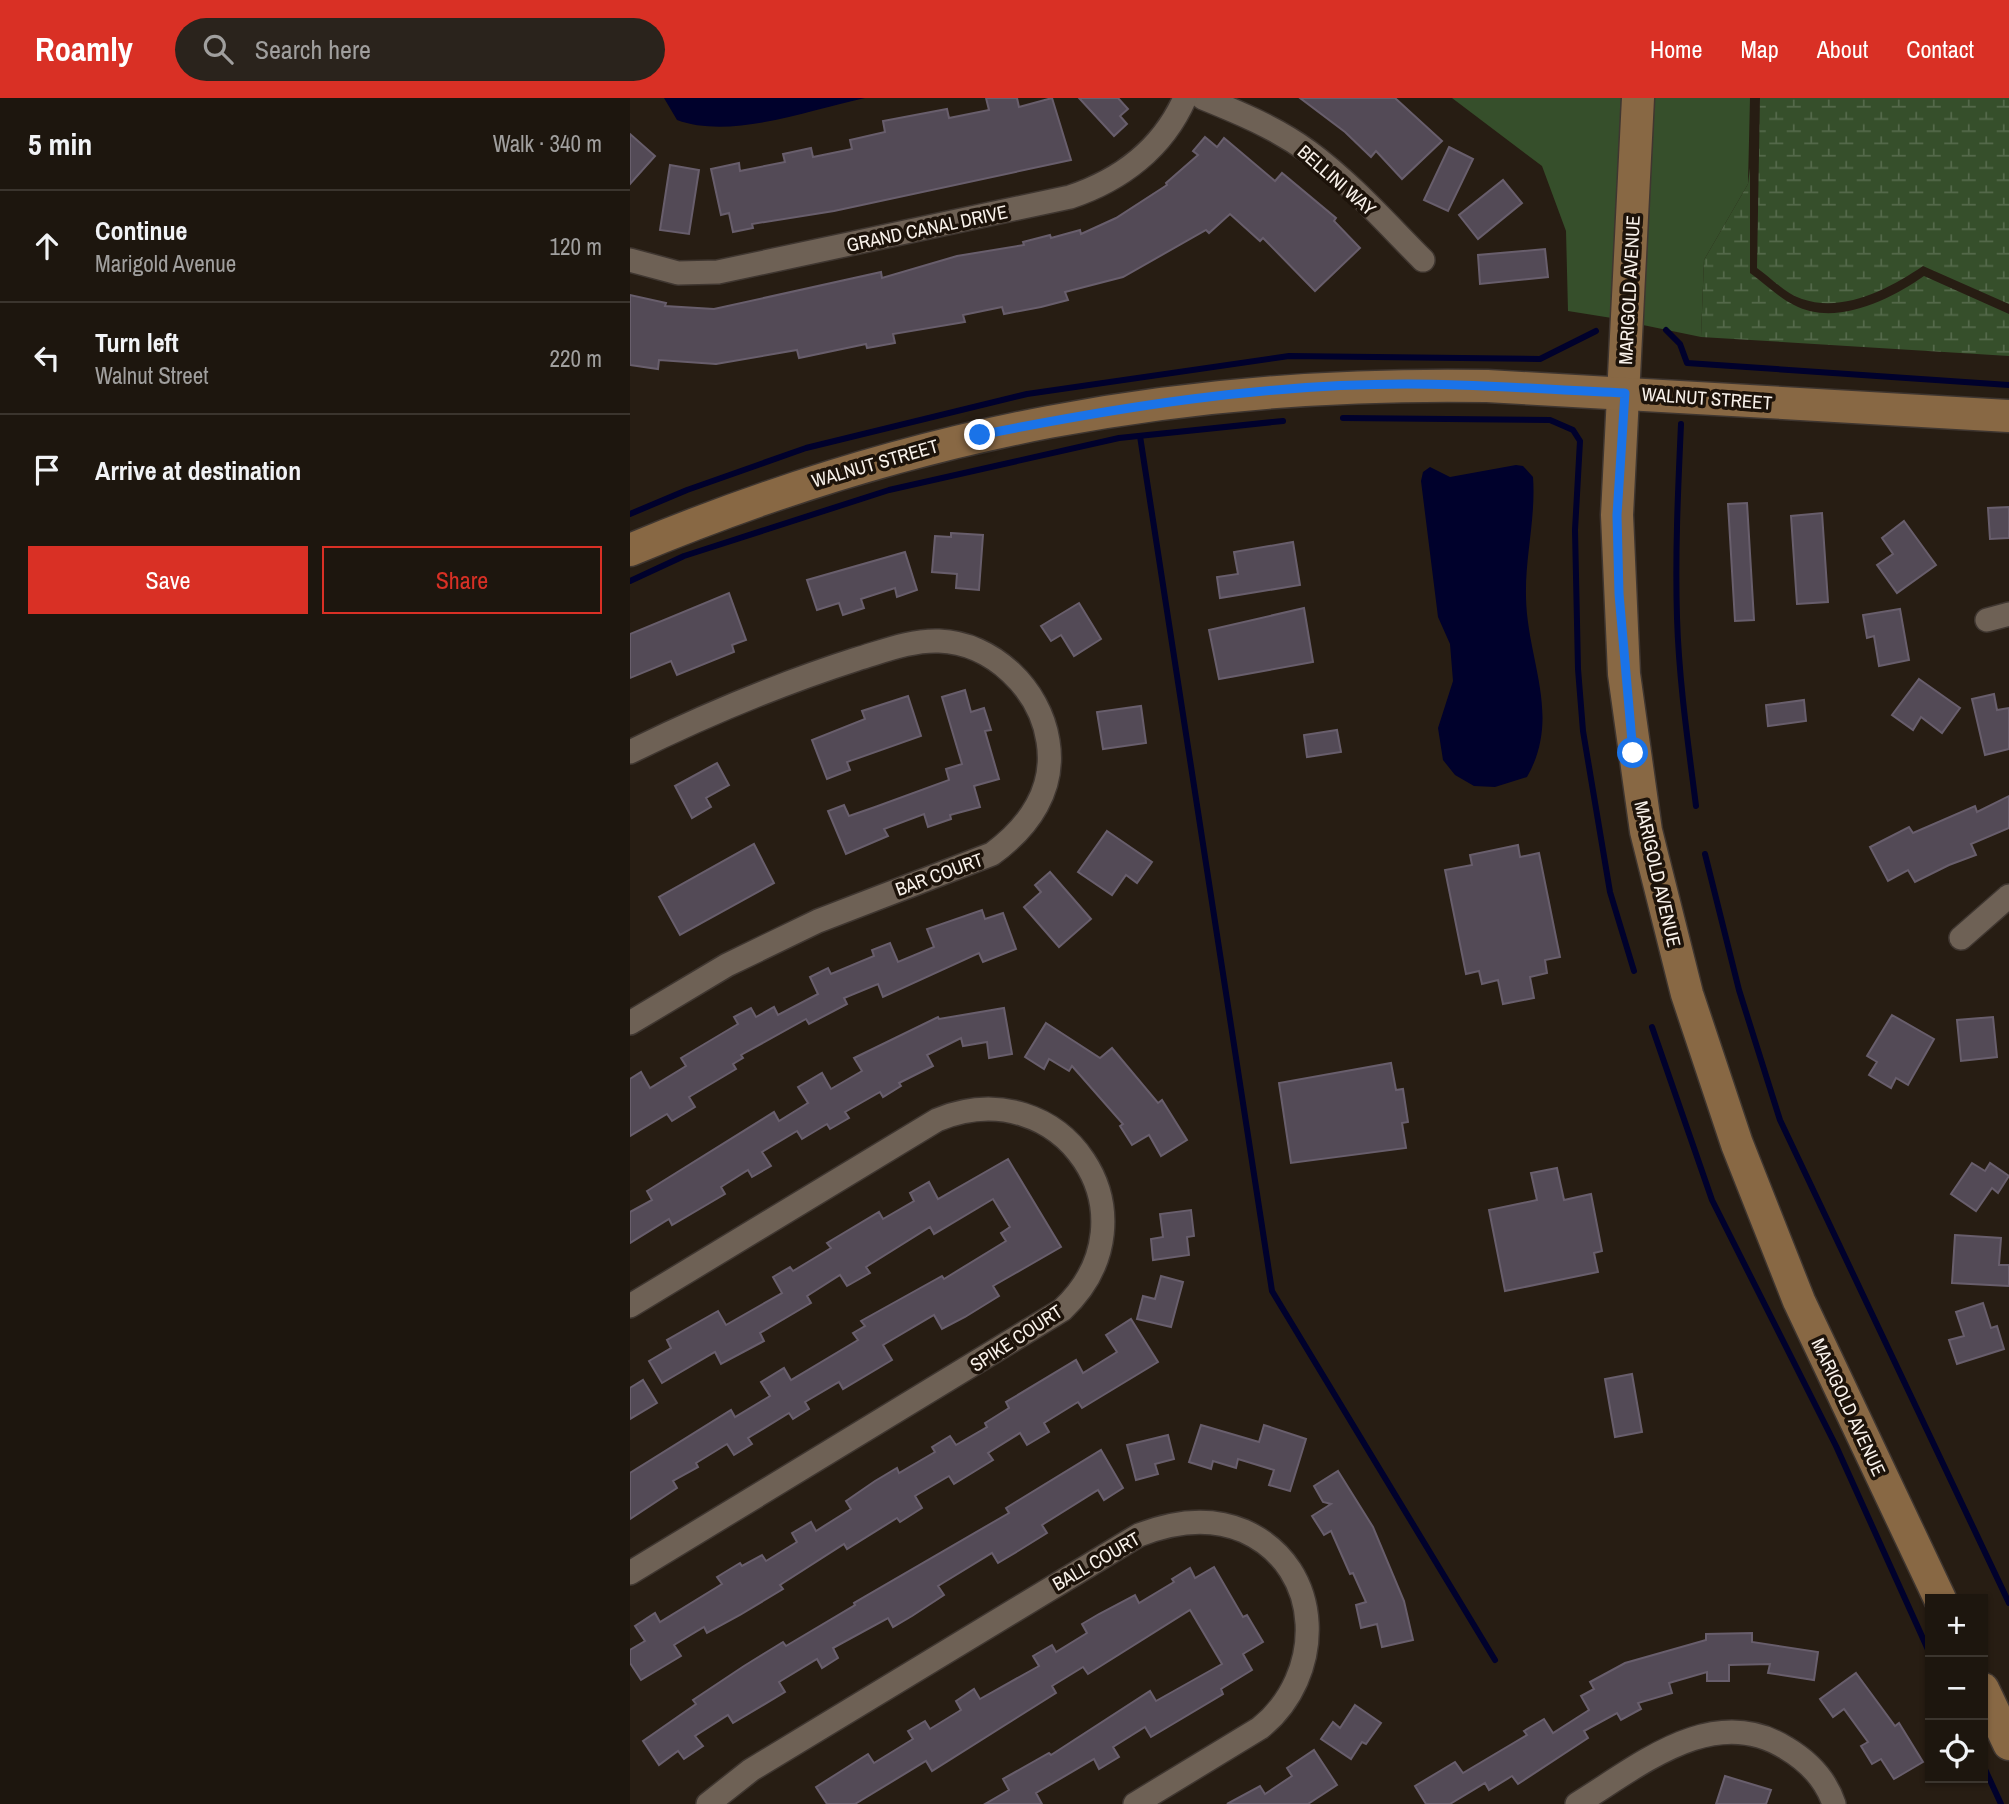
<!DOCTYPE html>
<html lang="en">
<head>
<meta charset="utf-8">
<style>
  body { margin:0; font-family:"Archivo Narrow",sans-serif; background:#2a231c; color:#f1f3f6 }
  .controls { position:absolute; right:21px; bottom:21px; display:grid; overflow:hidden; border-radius:0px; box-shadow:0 2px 5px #0004 }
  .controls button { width:63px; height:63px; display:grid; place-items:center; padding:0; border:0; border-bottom:2px solid #3b352e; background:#1d160e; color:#f1f3f6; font:35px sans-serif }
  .stop { position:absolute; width:21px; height:21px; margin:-16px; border:5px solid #1a73e8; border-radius:50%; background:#fff }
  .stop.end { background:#1a73e8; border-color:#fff; box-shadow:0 2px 7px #0008 }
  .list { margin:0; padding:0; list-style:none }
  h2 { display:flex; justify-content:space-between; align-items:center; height:91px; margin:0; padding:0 28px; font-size:30px }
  h2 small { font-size:23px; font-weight:400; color:#a09f9e }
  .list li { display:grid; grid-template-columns:46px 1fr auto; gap:21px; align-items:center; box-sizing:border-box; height:112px; padding:0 28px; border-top:2px solid #3b352e }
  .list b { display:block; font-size:26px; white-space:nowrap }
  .list p { margin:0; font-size:23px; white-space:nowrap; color:#a09f9e }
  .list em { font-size:23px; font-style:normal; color:#a09f9e }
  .actions { display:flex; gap:14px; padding:21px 28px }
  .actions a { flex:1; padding:16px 0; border:2px solid #d93025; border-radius:0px; text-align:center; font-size:24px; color:#d93025 }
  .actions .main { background:#d93025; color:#fff }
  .icon { flex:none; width:38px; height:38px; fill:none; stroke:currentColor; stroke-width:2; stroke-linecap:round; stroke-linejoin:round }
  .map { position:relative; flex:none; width:1379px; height:1706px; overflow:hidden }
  header { display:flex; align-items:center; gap:42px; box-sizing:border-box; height:98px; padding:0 35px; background:#d93025; color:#fff }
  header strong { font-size:33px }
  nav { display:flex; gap:38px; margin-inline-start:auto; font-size:24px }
  .search { width:490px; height:63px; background:#2a231c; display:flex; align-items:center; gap:18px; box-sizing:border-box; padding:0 24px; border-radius:38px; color:#a09f9e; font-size:26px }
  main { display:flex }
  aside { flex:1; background:#1d160e }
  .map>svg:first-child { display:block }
</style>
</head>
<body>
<header>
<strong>Roamly</strong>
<div class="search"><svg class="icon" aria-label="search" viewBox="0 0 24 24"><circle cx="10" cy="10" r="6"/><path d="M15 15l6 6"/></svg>Search here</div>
<nav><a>Home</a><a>Map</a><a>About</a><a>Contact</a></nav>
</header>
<main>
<aside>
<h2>5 min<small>Walk · 340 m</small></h2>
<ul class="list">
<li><svg class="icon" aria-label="ahead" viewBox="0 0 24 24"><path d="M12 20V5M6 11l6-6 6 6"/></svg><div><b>Continue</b><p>Marigold Avenue</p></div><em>120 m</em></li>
<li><svg class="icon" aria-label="left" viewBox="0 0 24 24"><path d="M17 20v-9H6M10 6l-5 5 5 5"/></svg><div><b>Turn left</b><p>Walnut Street</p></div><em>220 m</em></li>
<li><svg class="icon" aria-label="arrive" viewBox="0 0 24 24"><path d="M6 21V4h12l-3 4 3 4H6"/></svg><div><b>Arrive at destination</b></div></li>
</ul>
<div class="actions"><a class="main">Save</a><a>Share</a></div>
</aside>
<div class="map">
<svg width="1379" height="1706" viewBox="0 0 1379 1706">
  <defs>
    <pattern id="wetland-marsh" width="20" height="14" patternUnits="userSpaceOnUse" patternTransform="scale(1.75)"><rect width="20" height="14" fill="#364f2b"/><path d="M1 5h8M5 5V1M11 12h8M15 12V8" fill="none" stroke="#54694a"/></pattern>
  </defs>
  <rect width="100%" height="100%" fill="#271d13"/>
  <g fill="#364f2b">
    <polygon points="822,0 997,0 988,221 938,213 936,133 912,68"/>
    <polygon points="1018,0 1120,0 1118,86 1074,162 1071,239 1008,226"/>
  </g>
  <g fill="url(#wetland-marsh)">
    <path d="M 1130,0 L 1379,0 L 1379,206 L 1293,168 C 1259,191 1213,215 1172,201 C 1156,196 1141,180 1127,170 Z"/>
    <path d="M 1120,70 L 1120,175 C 1134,185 1148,199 1164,207 C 1205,229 1260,202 1294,178 L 1379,216 L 1379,258 L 1071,239 L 1074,162 L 1118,86 Z"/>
  </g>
  <g fill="#00012c">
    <path d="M 34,0 L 235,0 C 179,12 101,42 47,22 Z"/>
    <path d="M 886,367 L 893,368 L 903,379 C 906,419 895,459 896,499 C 897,562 932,618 897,679 L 865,689 L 844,688 L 825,677 L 813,662 L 808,630 L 823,583 L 820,546 L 808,519 L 791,383 L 793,374 L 800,369 L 820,379 Z"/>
  </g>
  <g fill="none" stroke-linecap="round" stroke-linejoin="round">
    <g stroke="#00012c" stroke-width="6">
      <polyline points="1036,232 1050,246 1057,265 1379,287"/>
      <polyline points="713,320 920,322 943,332 950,343 945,432 948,571 953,633 980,794 1004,873"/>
      <path d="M 1051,326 C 1048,391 1045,455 1047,520 C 1049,583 1058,645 1066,708"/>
      <polyline points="510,338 642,1193 865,1562"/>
      <polyline points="0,416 57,392 176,350 397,296 659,258 910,261 966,233"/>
      <polyline points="0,483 54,458 259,392 489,340 653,323"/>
      <polyline points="1075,756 1109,892 1150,1022 1379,1505"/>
      <polyline points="1022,929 1082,1102 1206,1348 1300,1556"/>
      <polyline points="1353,1667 1371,1706"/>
    </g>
  </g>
  <g fill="#534a56" stroke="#685e6c" stroke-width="2">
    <polygon points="356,0 387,0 389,9 422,0 441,62 204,113 122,126 123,130 103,134 99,115 91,117 81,71 109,65 110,73 155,64 153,56 181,50 183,59 222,51 220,42 255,34 253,23 317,11 319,20 359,12"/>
    <polygon points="449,0 488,0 498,11 490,18 497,26 484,38"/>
    <polygon points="670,0 765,0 812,43 772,81 746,53 741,59 715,34"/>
    <polygon points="0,36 25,58 0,86"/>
    <polygon points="575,39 587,49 594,40 645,83 652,75 706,120 704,123 730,150 685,193 633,140 630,143 600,116 579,135 576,132 493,179 435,194 438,202 411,209 374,216 372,209 333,217 335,224 263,236 265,245 237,250 236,246 169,260 167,252 86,266 29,262 28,271 0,267 0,197 36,205 35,208 84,211 251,174 252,180 327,158 394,147 393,144 420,137 421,140 450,132 451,136 486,120 537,87 536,85 568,57 563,53"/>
    <polygon points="819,49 843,61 818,113 794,102"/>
    <polygon points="40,67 69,72 59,136 30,132"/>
    <polygon points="873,82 892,105 848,141 829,117"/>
    <polygon points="915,151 918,179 850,186 848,157"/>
    <polygon points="1117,405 1124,522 1105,523 1098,406"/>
    <polygon points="1379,409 1379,440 1360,441 1358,410"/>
    <polygon points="1192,415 1198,504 1167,506 1161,418"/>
    <polygon points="1274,423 1306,467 1267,495 1247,467 1263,456 1252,440"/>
    <polygon points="321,435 353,437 349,492 326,490 327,476 302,474 305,438 321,439"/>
    <polygon points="663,444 670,487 590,500 587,479 608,476 604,454"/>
    <polygon points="275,454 287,492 267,499 265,490 231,501 234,510 213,517 209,505 187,512 177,482"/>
    <polygon points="99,495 116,542 102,547 104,554 47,577 41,563 0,580 0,536"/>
    <polygon points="449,505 471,541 444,558 431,537 421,543 411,528"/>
    <polygon points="674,510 683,564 589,581 579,532"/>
    <polygon points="1270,511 1279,562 1249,568 1244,538 1237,540 1233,517"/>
    <polygon points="1289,581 1330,610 1312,635 1291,619 1283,632 1262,617"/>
    <polygon points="335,592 341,614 354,610 361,632 355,633 369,681 344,688 350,709 320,717 321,721 298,729 294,716 254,731 258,738 216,756 198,713 214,707 219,718 245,709 319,682 316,671 332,666 312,599"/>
    <polygon points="1364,596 1367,612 1379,610 1379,651 1355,657 1342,601"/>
    <polygon points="278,598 291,638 217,664 220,672 197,681 182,642 235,621 232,613"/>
    <polygon points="1174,602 1176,623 1138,628 1136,607"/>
    <polygon points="511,608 516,645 473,651 467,614"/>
    <polygon points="707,632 711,654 677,659 674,637"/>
    <polygon points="87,665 99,687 76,700 81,709 62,720 45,688"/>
    <polygon points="1379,698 1379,730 1341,746 1346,757 1319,767 1285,784 1278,772 1258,783 1240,749 1279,729 1283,735 1345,708 1347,714"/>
    <polygon points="477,733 522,764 507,785 496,777 482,797 448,774"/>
    <polygon points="124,746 144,785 50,837 29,799"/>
    <polygon points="888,747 890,759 909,755 930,859 915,862 917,875 900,879 904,900 873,906 868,882 852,886 849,873 836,876 815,772 842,767 840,757"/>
    <polygon points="420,774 461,821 429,849 394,809 411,794 405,787"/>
    <polygon points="352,812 355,821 373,815 386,851 353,864 349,855 253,899 248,886 214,900 217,906 179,926 176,921 111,957 113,960 103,966 106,971 59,999 65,1009 42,1023 37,1016 0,1038 0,981 11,974 20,990 56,968 51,960 108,926 104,919 121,910 126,919 144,909 148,917 188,896 180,879 198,870 201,876 244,858 242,852 260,845 268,864 304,849 297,831"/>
    <polygon points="374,910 382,956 359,960 357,944 333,948 331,940 297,957 303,968 269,985 271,988 253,999 250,994 215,1014 219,1020 200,1031 197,1026 172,1041 167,1033 132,1054 141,1068 122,1079 118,1072 91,1089 95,1096 42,1127 39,1121 0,1145 0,1114 22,1102 17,1093 144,1014 149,1023 178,1005 168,989 192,975 201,991 232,973 224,960 308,919 309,921"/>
    <polygon points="1262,917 1304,941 1278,987 1266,980 1261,990 1239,977 1247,964 1237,958"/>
    <polygon points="1363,919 1367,959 1331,963 1327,922"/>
    <polygon points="416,925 470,960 482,950 528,1005 532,1002 557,1042 531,1058 519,1037 502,1047 490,1028 493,1026 442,968 439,973 419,961 414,971 395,959"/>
    <polygon points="761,965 766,992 773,991 778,1024 772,1025 776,1050 661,1065 649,985"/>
    <polygon points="378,1061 431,1149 363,1188 369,1198 335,1219 312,1231 304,1217 253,1247 262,1262 213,1291 209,1284 175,1304 179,1311 163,1321 159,1315 118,1340 122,1346 104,1357 97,1346 66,1365 68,1369 43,1383 47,1390 0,1421 0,1375 101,1312 105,1319 140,1298 131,1284 154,1270 161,1282 228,1242 223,1235 235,1228 231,1223 312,1178 314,1181 376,1143 371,1135 380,1129 363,1101 304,1136 300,1129 236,1169 240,1175 217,1188 210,1177 177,1198 181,1205 130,1235 134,1243 91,1266 85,1254 32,1285 19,1263 41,1250 37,1242 88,1213 96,1227 152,1195 143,1179 160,1169 163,1173 201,1150 197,1145 249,1114 253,1121 284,1103 280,1095 299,1084 308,1101"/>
    <polygon points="1342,1065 1355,1073 1360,1065 1379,1078 1368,1095 1362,1090 1346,1113 1321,1096"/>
    <polygon points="927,1070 934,1102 961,1096 972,1153 964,1155 968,1174 875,1193 859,1112 907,1102 901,1075"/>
    <polygon points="561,1112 564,1138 557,1139 559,1157 523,1162 521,1141 533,1139 530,1116"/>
    <polygon points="1325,1137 1371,1140 1369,1167 1379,1167 1379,1188 1322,1185"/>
    <polygon points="531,1178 553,1184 541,1229 507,1221 513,1198 525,1201"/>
    <polygon points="1353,1205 1361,1230 1367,1228 1374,1251 1327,1266 1319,1242 1334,1238 1326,1214"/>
    <polygon points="501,1221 528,1264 452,1310 448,1304 414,1325 419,1334 397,1347 390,1335 358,1355 363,1362 324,1386 319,1378 285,1398 292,1410 270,1424 267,1420 217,1451 214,1446 150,1487 153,1491 110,1517 77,1535 74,1529 44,1547 51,1558 11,1582 0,1565 0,1552 15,1543 5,1528 25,1515 30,1524 92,1486 87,1479 110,1465 112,1468 132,1457 136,1463 167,1444 162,1435 181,1424 186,1433 221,1411 216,1403 245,1383 267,1370 269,1375 305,1354 302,1349 320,1338 326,1347 357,1329 355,1325 379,1310 376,1304 446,1262 453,1275 487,1254 476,1237"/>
    <polygon points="1002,1276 1012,1334 985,1339 975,1281"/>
    <polygon points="13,1282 27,1305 0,1321 0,1290"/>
    <polygon points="571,1327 629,1344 634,1327 676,1341 660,1393 639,1387 644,1372 608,1361 606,1370 583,1363 581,1371 559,1364"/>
    <polygon points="538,1337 544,1361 525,1366 528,1376 506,1382 497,1347"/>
    <polygon points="471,1352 493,1390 474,1402 468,1392 412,1427 417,1435 388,1453 368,1465 362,1455 308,1488 314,1497 282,1518 263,1529 258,1520 203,1550 208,1560 192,1570 187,1561 149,1584 155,1594 103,1625 98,1617 65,1638 73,1648 54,1661 48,1653 29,1667 13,1643 66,1606 63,1602 114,1568 153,1544 156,1548 225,1507 224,1505 379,1415 376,1410"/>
    <polygon points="708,1373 743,1429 774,1503 783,1542 752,1549 747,1526 731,1530 726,1507 736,1504 723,1475 720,1476 701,1433 694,1437 682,1418 701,1406 693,1404 684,1388"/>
    <polygon points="584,1469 613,1519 617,1517 633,1544 613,1556 622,1572 591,1591 593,1596 521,1639 515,1629 483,1649 489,1659 469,1671 464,1661 406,1695 412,1706 355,1706 379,1692 373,1681 419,1655 421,1657 520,1593 526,1603 592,1566 560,1512 458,1576 453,1569 422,1588 426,1595 302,1673 296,1663 225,1706 197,1706 186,1689 238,1656 244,1665 283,1641 278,1633 295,1623 300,1631 331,1612 326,1603 344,1591 350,1601 409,1568 403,1558 422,1547 426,1554 457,1535 452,1526 469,1516 505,1497 509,1505 544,1484 542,1481 560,1470 565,1480"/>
    <polygon points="1122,1535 1122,1544 1188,1554 1184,1582 1138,1575 1140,1566 1099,1567 1099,1583 1077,1583 1077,1574 1039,1585 1042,1595 1008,1605 1011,1611 991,1622 987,1615 954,1633 958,1640 888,1686 882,1678 859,1692 855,1685 820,1706 796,1706 785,1688 825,1664 833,1675 897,1637 894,1633 914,1621 923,1635 959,1612 951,1598 964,1591 960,1584 995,1565 1076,1542 1076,1536"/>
    <polygon points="1226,1575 1265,1628 1269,1625 1293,1664 1264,1681 1251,1661 1242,1666 1231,1648 1238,1644 1214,1611 1203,1619 1190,1601"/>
    <polygon points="725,1607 751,1625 736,1646 732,1644 721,1661 691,1641 703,1624 710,1630"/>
    <polygon points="684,1652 707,1687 678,1706 597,1706 630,1688 635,1696 662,1678 657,1670"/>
    <polygon points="1095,1678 1141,1692 1136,1706 1086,1706"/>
  </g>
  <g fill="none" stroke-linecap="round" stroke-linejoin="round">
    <g stroke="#3f3630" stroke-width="26">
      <g id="street">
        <path d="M 573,0 C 610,15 646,30 679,54 C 721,85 756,125 793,162"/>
        <path d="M 0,162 L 48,175 L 88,174 L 440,99 C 491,82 533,50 555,0"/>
        <polyline points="1357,522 1379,516"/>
        <path d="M 0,654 C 73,618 149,586 227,561 C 254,553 281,542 309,543 C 363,545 410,591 418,643 C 426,691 399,729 362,756 L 188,823 L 97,867 L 0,925"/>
        <polyline points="1331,840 1379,798"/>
        <path d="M 0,1208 L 307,1022 C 432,970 532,1118 432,1212 L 0,1475"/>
        <path d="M 78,1706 L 121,1672 L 509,1437 C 542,1424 579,1418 614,1433 C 696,1470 695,1578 630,1630 L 505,1706"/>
        <path d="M 947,1706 C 1009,1668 1083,1604 1156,1650 C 1178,1663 1196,1682 1204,1706"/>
      </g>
    </g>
    <g stroke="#3f3630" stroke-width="35">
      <g id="secondary">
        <polyline points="1008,0 987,417 994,576 1016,733 1057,896 1107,1046 1169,1203 1310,1501"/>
        <path d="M 0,452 C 282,334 551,283 857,288 L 1379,318"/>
        <polyline points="1353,1591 1379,1646"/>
      </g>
    </g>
    <use href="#street" stroke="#6e6155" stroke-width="23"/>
    <use href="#secondary" stroke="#886844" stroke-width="32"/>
  </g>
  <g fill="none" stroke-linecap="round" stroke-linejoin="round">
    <path stroke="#1a73e8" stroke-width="9" d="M 350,337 C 490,309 633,286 777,286 C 850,286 922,292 995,295 L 987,417 L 989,496 L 1003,655"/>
  </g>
  <g text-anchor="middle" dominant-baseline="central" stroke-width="7" stroke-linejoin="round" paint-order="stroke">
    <g font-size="19" fill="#f9f2eb" stroke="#1d130a">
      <text transform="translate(707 82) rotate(41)">BELLINI WAY</text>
      <text transform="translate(297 130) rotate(-12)">GRAND CANAL DRIVE</text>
      <text transform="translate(999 192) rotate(-87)">MARIGOLD AVENUE</text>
      <text transform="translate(1077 300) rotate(4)">WALNUT STREET</text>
      <text transform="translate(245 365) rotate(-16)">WALNUT STREET</text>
      <text transform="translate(309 776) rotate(-20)">BAR COURT</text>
      <text transform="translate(1028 776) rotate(77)">MARIGOLD AVENUE</text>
      <text transform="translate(386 1240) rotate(-33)">SPIKE COURT</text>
      <text transform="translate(1219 1309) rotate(65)">MARIGOLD AVENUE</text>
      <text transform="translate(466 1463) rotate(-30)">BALL COURT</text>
    </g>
  </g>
</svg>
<div class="controls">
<button>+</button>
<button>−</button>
<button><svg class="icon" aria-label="locate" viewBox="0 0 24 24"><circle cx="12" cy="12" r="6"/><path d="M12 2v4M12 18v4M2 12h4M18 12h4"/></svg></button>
</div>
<div class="stop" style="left:1003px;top:655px"></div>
<div class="stop end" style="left:350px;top:337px"></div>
</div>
</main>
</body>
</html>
